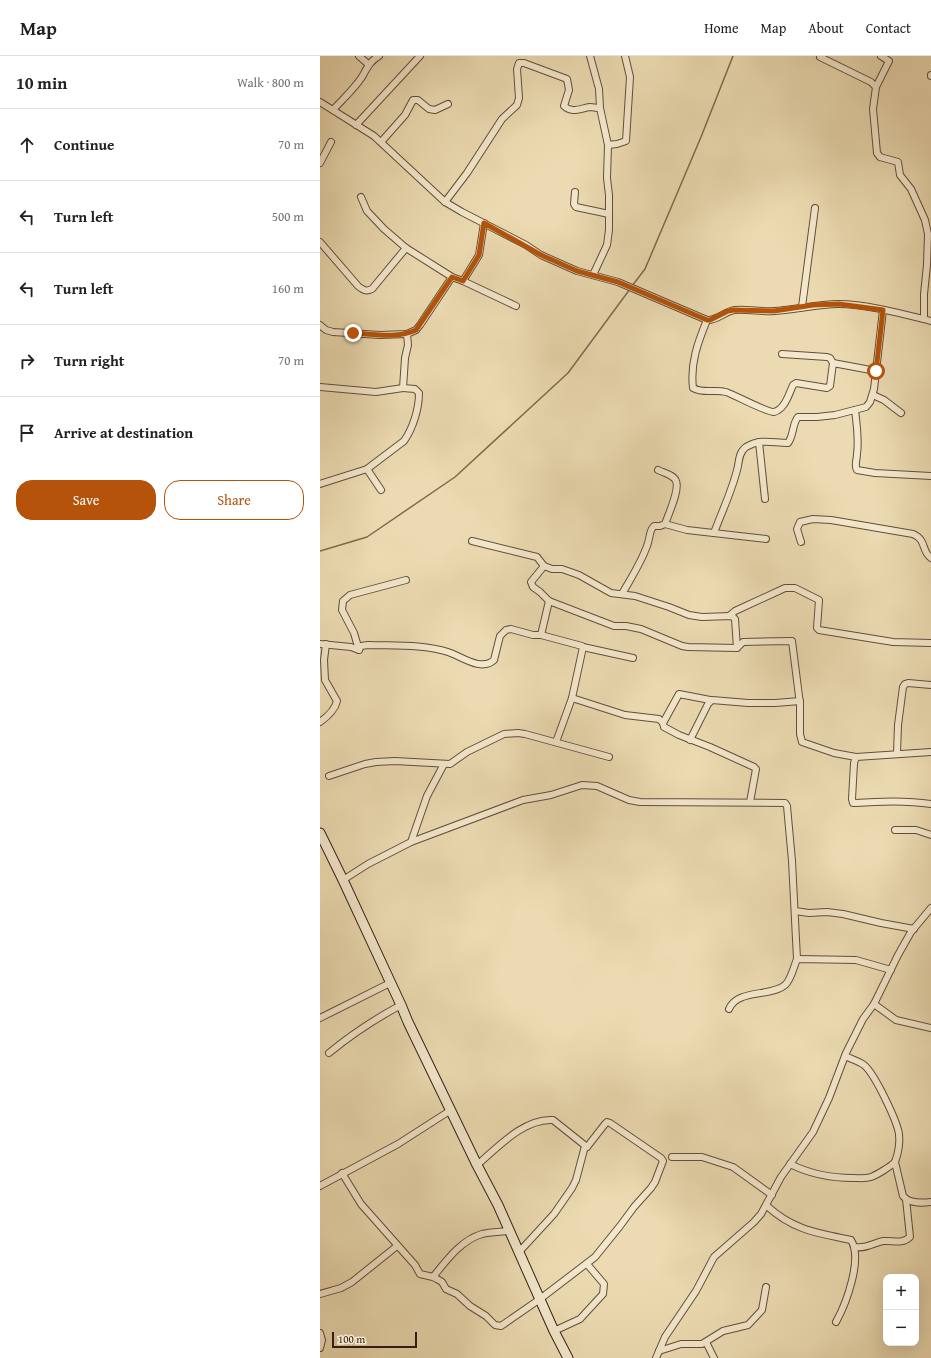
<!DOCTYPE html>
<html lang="en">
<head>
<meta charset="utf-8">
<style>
  body { margin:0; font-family:"Gentium Book Plus",serif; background:#f6f6f6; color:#202124 }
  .controls { position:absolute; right:12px; bottom:12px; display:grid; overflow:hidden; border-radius:8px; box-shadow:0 4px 16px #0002 }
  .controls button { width:36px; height:36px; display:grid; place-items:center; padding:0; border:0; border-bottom:1px solid #e0e0e0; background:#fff; color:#202124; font:20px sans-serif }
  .scale { position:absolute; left:12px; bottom:10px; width:85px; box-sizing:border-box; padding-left:4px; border:2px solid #361f10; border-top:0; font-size:11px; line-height:14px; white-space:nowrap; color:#361f10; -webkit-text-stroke:3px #f3e8cd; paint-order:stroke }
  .stop { position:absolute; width:12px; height:12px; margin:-9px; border:3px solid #b45309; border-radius:50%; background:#fff }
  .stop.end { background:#b45309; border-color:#fff; box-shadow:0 1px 4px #0008 }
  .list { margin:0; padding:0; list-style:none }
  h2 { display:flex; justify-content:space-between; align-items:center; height:52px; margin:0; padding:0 16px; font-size:17px }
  h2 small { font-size:13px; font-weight:400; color:#757577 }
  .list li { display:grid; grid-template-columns:26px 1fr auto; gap:12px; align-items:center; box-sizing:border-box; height:72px; padding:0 16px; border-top:1px solid #e0e0e0 }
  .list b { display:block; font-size:15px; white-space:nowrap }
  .list em { font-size:13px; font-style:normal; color:#757577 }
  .actions { display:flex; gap:8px; padding:12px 16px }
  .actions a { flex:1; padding:9px 0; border:1px solid #b45309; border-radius:16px; text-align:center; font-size:14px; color:#b45309 }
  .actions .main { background:#b45309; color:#fff }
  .icon { flex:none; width:22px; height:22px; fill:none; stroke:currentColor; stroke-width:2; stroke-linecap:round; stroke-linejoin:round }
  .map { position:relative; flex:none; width:611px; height:1302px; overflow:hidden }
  header { display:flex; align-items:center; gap:24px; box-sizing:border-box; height:56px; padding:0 20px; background:#fff; border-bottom:1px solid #e0e0e0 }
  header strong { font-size:19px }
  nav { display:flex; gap:22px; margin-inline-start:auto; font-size:14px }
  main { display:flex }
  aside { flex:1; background:#fff }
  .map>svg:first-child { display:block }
</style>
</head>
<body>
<header>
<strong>Map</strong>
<nav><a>Home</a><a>Map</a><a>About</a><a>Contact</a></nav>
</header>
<main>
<aside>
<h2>10 min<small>Walk · 800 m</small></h2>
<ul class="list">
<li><svg class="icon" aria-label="ahead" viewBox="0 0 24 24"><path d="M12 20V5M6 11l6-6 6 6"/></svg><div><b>Continue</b></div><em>70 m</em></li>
<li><svg class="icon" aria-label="left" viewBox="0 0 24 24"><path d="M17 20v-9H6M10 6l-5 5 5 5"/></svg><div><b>Turn left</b></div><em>500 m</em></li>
<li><svg class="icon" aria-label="left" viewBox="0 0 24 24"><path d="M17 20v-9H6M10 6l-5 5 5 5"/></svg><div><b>Turn left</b></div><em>160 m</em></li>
<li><svg class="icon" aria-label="right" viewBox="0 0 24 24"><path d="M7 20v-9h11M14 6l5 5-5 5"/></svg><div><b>Turn right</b></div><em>70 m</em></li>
<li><svg class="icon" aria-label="arrive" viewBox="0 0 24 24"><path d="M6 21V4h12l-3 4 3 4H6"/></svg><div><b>Arrive at destination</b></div></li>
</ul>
<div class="actions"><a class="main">Save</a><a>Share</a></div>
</aside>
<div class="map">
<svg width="611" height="1302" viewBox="0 0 611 1302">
  <rect width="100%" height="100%" fill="#ecdbb2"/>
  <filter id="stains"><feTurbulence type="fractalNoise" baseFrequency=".005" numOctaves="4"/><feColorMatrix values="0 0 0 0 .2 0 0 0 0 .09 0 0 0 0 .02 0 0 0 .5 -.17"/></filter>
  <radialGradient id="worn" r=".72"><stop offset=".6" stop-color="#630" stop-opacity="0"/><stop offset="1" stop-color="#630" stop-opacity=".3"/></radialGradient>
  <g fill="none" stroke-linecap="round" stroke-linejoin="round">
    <g stroke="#7e6950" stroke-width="1.5">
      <polyline points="312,230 325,213 381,81 413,0"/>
      <polyline points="0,495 47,481 135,421 248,317 310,233"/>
    </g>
    <g stroke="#644e38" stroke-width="8">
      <g id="minor">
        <polyline points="39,0 48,8"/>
        <polyline points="270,0 279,33 280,52"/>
        <polyline points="500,1 551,26 556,31 553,53 557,97 560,101 578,106 580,119 591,133 605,164 608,178 607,209 604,238 604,263"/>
        <polyline points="611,20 611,19"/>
        <polyline points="556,31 569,5 561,0"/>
        <path d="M 0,46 L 54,80 L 125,146 L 142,156 L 206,189 L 221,199 L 257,215 L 298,226 L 387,264 C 397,265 405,255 415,254 C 428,253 442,256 455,255 C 476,254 497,248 518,248 C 547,248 583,258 611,265"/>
        <path d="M 13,54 C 23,43 34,33 42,21 C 47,12 50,5 59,0"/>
        <polyline points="36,69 100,0"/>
        <polyline points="61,86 85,59 93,44 98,44 109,53 115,54 128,48"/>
        <polyline points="0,107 11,86"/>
        <polyline points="255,136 254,148 256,151 289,158"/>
        <polyline points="41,141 47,155 64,173 86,192 132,221 143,225 196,250"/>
        <path d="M 125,146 L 147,117 L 182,63 L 197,49 L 199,42 L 197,13 L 199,7 L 204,7 L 247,23 L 249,34 L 244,50 C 252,58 261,52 270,51 C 273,51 276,52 280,52 L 288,89"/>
        <path d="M 0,186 L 38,230 C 43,234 46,236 52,233 L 86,192"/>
        <polyline points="273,219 287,189 289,174 289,139 287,122 288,89 297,88 306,85 310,21 305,0"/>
        <polyline points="143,225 159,199 164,167"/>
        <polyline points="482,251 495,152"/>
        <path d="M 387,264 C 378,286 370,307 373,332 C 383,338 395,333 406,336 C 415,339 448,357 454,356 C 465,353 469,338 473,329 L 476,327 L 507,332 L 510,330 L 513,307 L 556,315"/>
        <polyline points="0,269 6,274 13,276 60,279 87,278 96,274 100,269 132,221"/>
        <polyline points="462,298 507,301 510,302 513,307"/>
        <polyline points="0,331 56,336 83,332 85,302 88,289 87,278"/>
        <polyline points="553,339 564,344 581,357"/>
        <path d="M 535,354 C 537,369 539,384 537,398 C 537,404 534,409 537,414 L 555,417 L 611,420"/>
        <polyline points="439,386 445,443"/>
        <polyline points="47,413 61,434"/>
        <path d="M 338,414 C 344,417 354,419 356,425 C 360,434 348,459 345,468"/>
        <path d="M 0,428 L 47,413 L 84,385 C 93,372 99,353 99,337 L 95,333 L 83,332"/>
        <path d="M 394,477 C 402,455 413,433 418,410 C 419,403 420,395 426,391 C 442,382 452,387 468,387 C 474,379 472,368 478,361 L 497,361 L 515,359 L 546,351 L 550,346 L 554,333 L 563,254"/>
        <polyline points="152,485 217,501 224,510"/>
        <path d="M 481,486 L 477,473 L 480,466 L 493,463 L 511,464 L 593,478 C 607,484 601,495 611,502"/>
        <path d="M 302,538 C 311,522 321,507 327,490 C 330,483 329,474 334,470 L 340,470 L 345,468 L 367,474 L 446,483"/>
        <polyline points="409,560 415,555 465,532 475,532 499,544 497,572 499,574 573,586 611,587"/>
        <polyline points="221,579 229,545"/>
        <path d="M 0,588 L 31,591 L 39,594 L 41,590 L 48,589 C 74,590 103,588 128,596 C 141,600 161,616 174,604 L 180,580 L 186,574 L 191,573 L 213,579 L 221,579 L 262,590 L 263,591 L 252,642 L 236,686"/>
        <polyline points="263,591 313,602"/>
        <polyline points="417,592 415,563 412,560 382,561 369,559 349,551 315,540 291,537 259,519 242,513 232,513 224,510 211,526 213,531 220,536 229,545 294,570 306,570 321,573 362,590 368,591 417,592 423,586 472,585 480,648 480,678 482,686 514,697 536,701"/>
        <polyline points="39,594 34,577 22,554 23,545 30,539 86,524"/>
        <polyline points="252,642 305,659 339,663 343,667"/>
        <polyline points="390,644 359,638 343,667 344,671 359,679 390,691 434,711 436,713 430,746"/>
        <path d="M 0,666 C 7,661 15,654 17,645 L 5,624 L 4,604 L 6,588"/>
        <polyline points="370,684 388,648 392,644 428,647 455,647 480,645"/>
        <path d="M 611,696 L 536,701 L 534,707 L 532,743 L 533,747 L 535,747 C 561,745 586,744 611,748"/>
        <polyline points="577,698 578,669 583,631 585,628 588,627 611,629"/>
        <polyline points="9,720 45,708 56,706 75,705 130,708 147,696 184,678 198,677 205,678 289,701"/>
        <polyline points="575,774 596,774 611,779"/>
        <polyline points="91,786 203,744 231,739 262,729 277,730 309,744 320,746 465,747 467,750 472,805 477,903"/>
        <polyline points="23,824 48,808 91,786 107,740 124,708"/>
        <polyline points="475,855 489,857 507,856 523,858 561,867 594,873"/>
        <polyline points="554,948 576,964 611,972"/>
        <path d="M 409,953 C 417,933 451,941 465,929 C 471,924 474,910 477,903 L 536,904 L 571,914"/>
        <polyline points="0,962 70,927"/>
        <path d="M 9,997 C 32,978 55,963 81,949"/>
        <polyline points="352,1101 382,1101 413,1111 452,1139"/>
        <path d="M 575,1106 L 583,1140 C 589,1148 602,1147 611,1146"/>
        <path d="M 470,1108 C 490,1118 510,1122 533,1122 C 539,1122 545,1123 551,1121 C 557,1119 571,1110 575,1106 C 578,1098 580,1087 579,1078 C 577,1065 555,1018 544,1009 C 538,1005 531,1003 525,1000"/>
        <path d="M 157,1109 C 177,1092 204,1062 233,1064 L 267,1091 L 265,1090 L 256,1124 L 252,1132 L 234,1158 L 199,1196"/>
        <polyline points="22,1117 41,1148 95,1209 100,1218 113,1221 117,1223 122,1226 126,1233 137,1238 150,1250 166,1260 175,1269 181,1270 220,1243 275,1201 300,1170 314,1151 331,1132 335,1126 343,1105 341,1102 290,1067 287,1066 285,1068 267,1091"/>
        <polyline points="0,1130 78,1088 131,1054"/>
        <path d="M 447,1150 C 473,1174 497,1177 531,1184 C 543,1203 526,1248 516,1266"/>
        <path d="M 535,1191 C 547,1193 553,1187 563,1185 C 573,1184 581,1189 590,1181 L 586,1143"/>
        <path d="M 113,1221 C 126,1205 141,1184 162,1178 C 170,1176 180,1176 189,1175"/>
        <polyline points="0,1238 21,1232 32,1226 77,1190"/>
        <polyline points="234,1275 260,1263 283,1238 284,1228 267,1208"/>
        <polyline points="0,1277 2,1284 0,1292"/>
        <polyline points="386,1286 394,1302"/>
        <polyline points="339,1295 361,1288 382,1288 403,1275 428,1269 442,1254 446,1231"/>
        <polyline points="336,1302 345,1281 376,1235 394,1201 434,1166 441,1158 461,1121 493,1076 509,1042 526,997 543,963 554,948 578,899 591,876 611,852"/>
      </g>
    </g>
    <g stroke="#361f10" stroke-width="11">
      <polyline id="secondary" points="0,777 23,824 81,949 88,966 157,1109 178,1149 234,1275 248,1302"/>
    </g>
    <use href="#minor" stroke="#f3e8cd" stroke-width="6"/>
    <use href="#secondary" stroke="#f3e8cd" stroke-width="9"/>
  </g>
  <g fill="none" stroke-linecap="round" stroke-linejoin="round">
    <path stroke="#b45309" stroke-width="5" d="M 33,277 C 53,278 77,283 96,274 L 132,221 L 143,225 L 159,199 L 164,167 L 221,199 L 257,215 L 298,226 L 387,264 L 390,264 L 408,255 L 414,254 L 454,255 L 493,249 L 519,248 L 563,254 L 556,315"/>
  </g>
  <rect width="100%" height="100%" filter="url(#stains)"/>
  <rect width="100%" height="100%" fill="url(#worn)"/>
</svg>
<div class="controls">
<button>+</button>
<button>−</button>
</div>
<div class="scale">100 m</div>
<div class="stop" style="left:556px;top:315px"></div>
<div class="stop end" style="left:33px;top:277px"></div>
</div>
</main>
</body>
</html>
